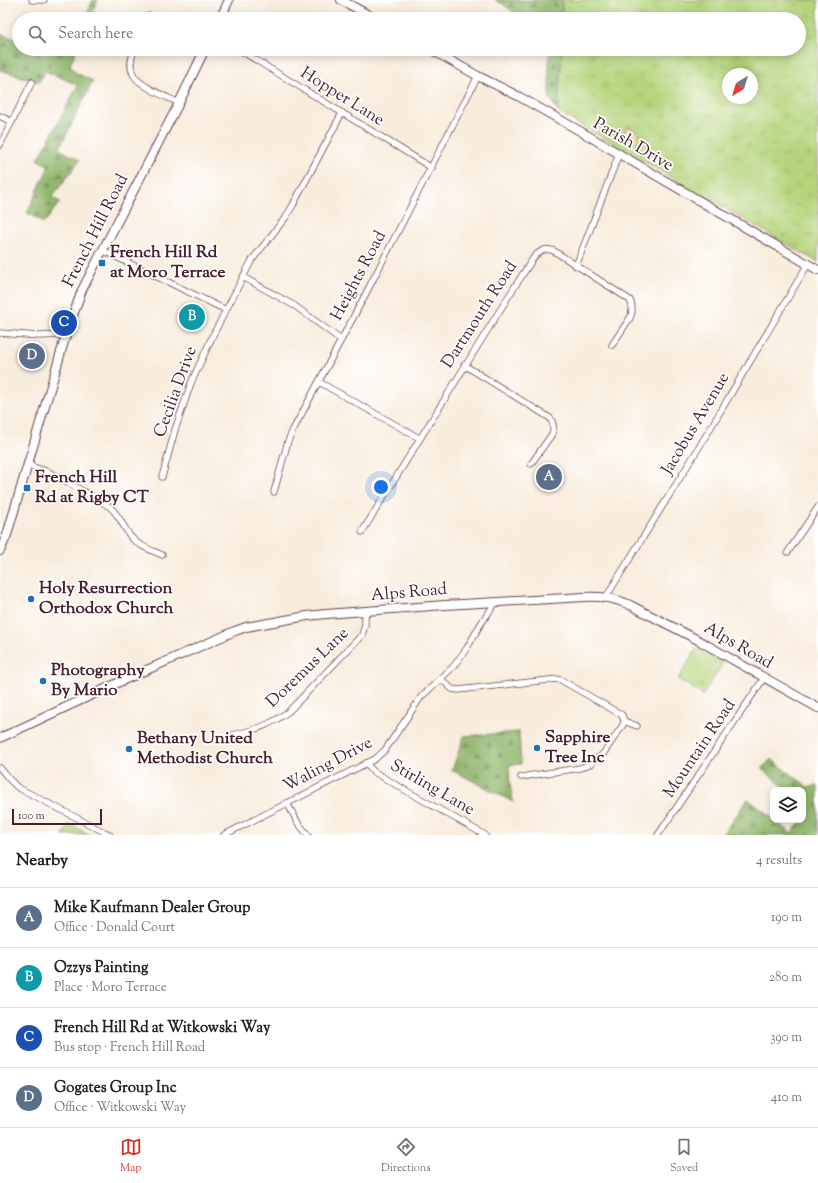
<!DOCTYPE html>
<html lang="en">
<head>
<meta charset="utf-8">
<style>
  body { margin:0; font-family:"Sorts Mill Goudy",serif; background:#f2f2f2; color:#222 }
  .controls { position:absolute; right:12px; bottom:12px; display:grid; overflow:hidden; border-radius:8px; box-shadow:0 2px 10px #0003 }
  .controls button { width:36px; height:36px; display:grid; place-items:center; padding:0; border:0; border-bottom:1px solid #e0e0e0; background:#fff; color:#222; font:20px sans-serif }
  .compass { position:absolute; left:722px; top:68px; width:36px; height:36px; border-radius:50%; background:#fff; box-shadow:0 2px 10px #0003; rotate:218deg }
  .scale { position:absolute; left:12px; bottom:10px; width:90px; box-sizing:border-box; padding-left:4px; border:2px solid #4a1f2b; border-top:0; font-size:11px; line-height:14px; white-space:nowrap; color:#4a1f2b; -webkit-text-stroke:3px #fff; paint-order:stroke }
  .you { position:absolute; left:381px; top:487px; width:14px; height:14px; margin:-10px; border:3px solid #fff; border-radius:50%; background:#1a73e8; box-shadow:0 0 0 6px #1a73e833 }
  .badge { display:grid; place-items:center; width:26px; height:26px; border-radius:50%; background:#d93025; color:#fff; font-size:13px; font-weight:700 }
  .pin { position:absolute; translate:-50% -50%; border:2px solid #fff; box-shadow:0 1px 4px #0006 }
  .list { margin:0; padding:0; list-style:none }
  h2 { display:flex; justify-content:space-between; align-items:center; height:52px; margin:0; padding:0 16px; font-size:17px }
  h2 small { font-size:13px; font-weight:400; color:#767676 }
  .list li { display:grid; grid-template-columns:26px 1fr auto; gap:12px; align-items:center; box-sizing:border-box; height:60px; padding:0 16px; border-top:1px solid #e0e0e0 }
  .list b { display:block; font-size:15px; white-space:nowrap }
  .list p { margin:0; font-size:13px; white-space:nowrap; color:#767676 }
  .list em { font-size:13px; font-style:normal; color:#767676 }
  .icon { flex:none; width:22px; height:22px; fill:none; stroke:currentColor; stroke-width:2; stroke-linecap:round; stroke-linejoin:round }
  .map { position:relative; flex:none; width:818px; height:835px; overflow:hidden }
  .search { position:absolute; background:#fff; box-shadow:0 2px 10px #0003; left:12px; right:12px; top:12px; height:44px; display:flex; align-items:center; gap:10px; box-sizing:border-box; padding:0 14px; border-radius:22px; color:#767676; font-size:15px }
  .sheet { height:292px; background:#fff }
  nav { display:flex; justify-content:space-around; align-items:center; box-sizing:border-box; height:56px; border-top:1px solid #e0e0e0; background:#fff; font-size:11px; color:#767676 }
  nav a { display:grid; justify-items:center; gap:2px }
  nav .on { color:#d93025 }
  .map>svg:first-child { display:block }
</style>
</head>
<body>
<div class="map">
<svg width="818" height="835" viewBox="0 0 818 835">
  <defs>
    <pattern id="grass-tufts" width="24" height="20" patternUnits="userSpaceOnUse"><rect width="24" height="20" fill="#b5d47c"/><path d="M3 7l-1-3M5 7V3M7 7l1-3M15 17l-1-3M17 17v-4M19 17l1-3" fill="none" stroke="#9db66b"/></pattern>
    <pattern id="forest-firs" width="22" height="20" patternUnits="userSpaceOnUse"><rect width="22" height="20" fill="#90b66c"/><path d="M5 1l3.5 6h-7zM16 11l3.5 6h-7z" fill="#789359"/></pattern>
    <pattern id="sand-dots" width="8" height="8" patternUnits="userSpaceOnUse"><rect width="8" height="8" fill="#eeda9e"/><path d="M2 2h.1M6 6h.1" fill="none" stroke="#cebb88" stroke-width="1.8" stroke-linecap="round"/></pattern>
    <pattern id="park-dots" width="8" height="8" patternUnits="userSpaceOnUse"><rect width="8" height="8" fill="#b5d47c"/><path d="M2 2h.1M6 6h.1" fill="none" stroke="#9db66b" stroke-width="1.8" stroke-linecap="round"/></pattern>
  </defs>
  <rect width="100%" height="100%" fill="#fff"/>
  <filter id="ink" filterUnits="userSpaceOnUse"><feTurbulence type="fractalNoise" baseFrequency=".025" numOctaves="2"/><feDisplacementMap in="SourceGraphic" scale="8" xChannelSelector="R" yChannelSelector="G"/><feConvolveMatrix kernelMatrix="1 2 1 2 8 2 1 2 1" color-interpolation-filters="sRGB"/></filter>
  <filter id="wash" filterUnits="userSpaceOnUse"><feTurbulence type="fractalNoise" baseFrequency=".012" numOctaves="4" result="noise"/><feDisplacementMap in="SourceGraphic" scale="16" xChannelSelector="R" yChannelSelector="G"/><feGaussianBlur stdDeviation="0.9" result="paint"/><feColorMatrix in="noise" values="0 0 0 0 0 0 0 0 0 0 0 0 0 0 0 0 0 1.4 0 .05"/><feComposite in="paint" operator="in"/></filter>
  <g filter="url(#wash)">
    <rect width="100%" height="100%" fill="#f8ecdc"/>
    <g fill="url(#grass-tufts)" stroke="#807a54" fill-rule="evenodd">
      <path d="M 562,0 L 818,0 L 818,262 L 558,112 L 562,49 L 799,49 L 799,19 L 562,19 ZM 728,74 L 752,74 L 752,98 L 728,98 Z"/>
      <polygon points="697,648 723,663 703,695 678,679"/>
    </g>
    <g fill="url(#forest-firs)" stroke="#6d6a4c">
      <polygon points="93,0 98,0 90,19 81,19 87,13"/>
      <polygon points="495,0 562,0 562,19 522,19 503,4"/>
      <polygon points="0,34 19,40 19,49 77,49 70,65 76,73 93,81 59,149 80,160 52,197 60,202 44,223 27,213 49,166 38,160 78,85 45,71 39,82 0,70"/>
      <polygon points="549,49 562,49 558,112 549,96"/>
      <polygon points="519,732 521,764 509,765 510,784 513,802 452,770 464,736"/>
      <polygon points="771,759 808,787 818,786 818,835 722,835 748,799 773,818 773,820 775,820 791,833 811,810 803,803 803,790 788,790 762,769"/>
    </g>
    <polygon fill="url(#sand-dots)" stroke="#9c7c64" points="627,127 630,127 637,131 639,137 638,141 629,140 625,137 623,133"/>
    <polygon fill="url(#park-dots)" stroke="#807a54" points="69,824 90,835 63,835"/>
  </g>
  <g filter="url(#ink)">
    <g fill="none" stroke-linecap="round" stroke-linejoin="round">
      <g stroke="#643e46" stroke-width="7">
        <g id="street">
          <polyline points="32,0 44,0"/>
          <polyline points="148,19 149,16"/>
          <path d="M 135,49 C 131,57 129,66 133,74 C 139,86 167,97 179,103"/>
          <polyline points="238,49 432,168"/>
          <polyline points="0,116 12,122"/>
          <polyline points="0,145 32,82"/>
          <polyline points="102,250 226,310"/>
          <polyline points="576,266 619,154"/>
          <polyline points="243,277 295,306 341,340"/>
          <polyline points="0,333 39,336 66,335"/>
          <path d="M 464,365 L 550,418 C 554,423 554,428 552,434 L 531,464"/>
          <polyline points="319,382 419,438"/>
          <path d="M 27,465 L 46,471 L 62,479 L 110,507 C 119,515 123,526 130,536 C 138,546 151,550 162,555"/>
          <polyline points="162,477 175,430 191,383 213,335 252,260 286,217 293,205 342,113"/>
          <polyline points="274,492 288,441 293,430 362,301 478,76"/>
          <path d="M 362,532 L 510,294 L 534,257 C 540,251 546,247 554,251 L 630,300 C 633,307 633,312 630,318 L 612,345"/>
          <polyline points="788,552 818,507"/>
          <polyline points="606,597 698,449 808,264"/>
          <polyline points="441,679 452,689 458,690 558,679 561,680 622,715 624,721 637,726"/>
          <path d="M 229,736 C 254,730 268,727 289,711 L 362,635 L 365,625 L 365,612"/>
          <polyline points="366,763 374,772 412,794 485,835"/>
          <polyline points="0,768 10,780 17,787 110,835"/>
          <polyline points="521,777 580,768 592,763 603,754 623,725 624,721"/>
          <polyline points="287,803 298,823 308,835"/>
          <polyline points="224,835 375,759 385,750 421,697 453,667 467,648 480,625 496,602"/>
          <polyline points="658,835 764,678"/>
        </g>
      </g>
      <g stroke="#643e46" stroke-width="10">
        <g id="secondary">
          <polyline points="341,0 376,19"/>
          <polyline points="220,19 229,0"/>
          <polyline points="430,49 478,76 518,96 580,131 818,270"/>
          <polyline points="0,551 7,535 14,511 66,335 82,290 179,103 205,49"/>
          <path d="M 0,738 L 124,680 L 235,631 L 246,627 L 307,616 L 326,614 L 445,605 L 584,597 C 602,596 614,598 630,605 L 698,640 L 818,708"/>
        </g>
      </g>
      <use href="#street" stroke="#fff" stroke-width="5.5"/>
      <use href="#secondary" stroke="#fff" stroke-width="8"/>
    </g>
  </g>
  <g fill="#1f6fb2" stroke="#fff" stroke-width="1.5">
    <rect x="98" y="259" width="8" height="8" rx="2"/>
    <rect x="23" y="484" width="8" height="8" rx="2"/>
    <circle cx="31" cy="599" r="4"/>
    <circle cx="43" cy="681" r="4"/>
    <circle cx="537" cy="748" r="4"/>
    <circle cx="129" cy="749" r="4"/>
  </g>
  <g text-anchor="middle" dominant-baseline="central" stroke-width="3.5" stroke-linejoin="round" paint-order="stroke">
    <g font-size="17" fill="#4a1f2b" stroke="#fff">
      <text transform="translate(342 97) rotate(32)">Hopper Lane</text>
      <text transform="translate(633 145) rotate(30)">Parish Drive</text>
      <text transform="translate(96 231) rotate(-63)">French Hill Road</text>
      <text transform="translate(359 276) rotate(-62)">Heights Road</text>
      <text transform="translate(480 315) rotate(-57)">Dartmouth Road</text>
      <text transform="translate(176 392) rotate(-70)">Cecilia Drive</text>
      <text transform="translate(696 424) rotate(-59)">Jacobus Avenue</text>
      <text transform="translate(409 593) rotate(-5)">Alps Road</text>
      <text transform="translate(738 646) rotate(30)">Alps Road</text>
      <text transform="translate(308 668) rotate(-44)">Doremus Lane</text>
      <text transform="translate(700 749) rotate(-56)">Mountain Road</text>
      <text transform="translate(328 765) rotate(-28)">Waling Drive</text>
      <text transform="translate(432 788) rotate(30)">Stirling Lane</text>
    </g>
    <g font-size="17" font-weight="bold" fill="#4a1f2b" stroke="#fff" text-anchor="start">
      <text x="110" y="253">French Hill Rd<tspan x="110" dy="20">at Moro Terrace</tspan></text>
      <text x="35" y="478">French Hill<tspan x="35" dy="20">Rd at Rigby CT</tspan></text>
      <text x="39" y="589">Holy Resurrection<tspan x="39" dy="20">Orthodox Church</tspan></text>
      <text x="51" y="671">Photography<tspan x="51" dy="20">By Mario</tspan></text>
      <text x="545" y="738">Sapphire<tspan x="545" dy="20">Tree Inc</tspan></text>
      <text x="137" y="739">Bethany United<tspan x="137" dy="20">Methodist Church</tspan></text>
    </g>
  </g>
</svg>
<div class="controls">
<button><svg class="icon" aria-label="layers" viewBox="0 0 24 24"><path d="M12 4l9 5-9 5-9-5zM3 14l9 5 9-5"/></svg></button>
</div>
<svg class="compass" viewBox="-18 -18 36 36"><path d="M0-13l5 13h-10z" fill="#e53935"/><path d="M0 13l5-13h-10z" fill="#767676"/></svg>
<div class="scale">100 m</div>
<div class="you"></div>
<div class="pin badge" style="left:549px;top:477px;background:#5c6f8a">A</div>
<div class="pin badge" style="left:192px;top:317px;background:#0f9aa8">B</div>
<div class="pin badge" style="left:64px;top:323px;background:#1a4fb4">C</div>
<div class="pin badge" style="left:32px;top:356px;background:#5c6f8a">D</div>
<div class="search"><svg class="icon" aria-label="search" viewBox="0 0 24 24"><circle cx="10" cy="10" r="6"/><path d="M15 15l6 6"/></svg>Search here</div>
</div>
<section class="sheet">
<h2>Nearby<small>4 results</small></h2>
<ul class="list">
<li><span class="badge" style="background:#5c6f8a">A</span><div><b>Mike Kaufmann Dealer Group</b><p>Office · Donald Court</p></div><em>190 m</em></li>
<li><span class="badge" style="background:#0f9aa8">B</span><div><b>Ozzys Painting</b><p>Place · Moro Terrace</p></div><em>280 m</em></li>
<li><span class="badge" style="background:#1a4fb4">C</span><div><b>French Hill Rd at Witkowski Way</b><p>Bus stop · French Hill Road</p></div><em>390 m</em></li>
<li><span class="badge" style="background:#5c6f8a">D</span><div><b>Gogates Group Inc</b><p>Office · Witkowski Way</p></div><em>410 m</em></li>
</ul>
</section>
<nav>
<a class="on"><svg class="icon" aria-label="map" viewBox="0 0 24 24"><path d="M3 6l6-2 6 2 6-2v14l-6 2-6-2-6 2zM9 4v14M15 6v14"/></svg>Map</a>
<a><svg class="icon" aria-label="directions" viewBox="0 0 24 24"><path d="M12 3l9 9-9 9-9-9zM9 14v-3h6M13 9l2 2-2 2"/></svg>Directions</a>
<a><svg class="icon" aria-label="saved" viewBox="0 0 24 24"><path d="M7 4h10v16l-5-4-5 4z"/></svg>Saved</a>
</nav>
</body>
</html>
